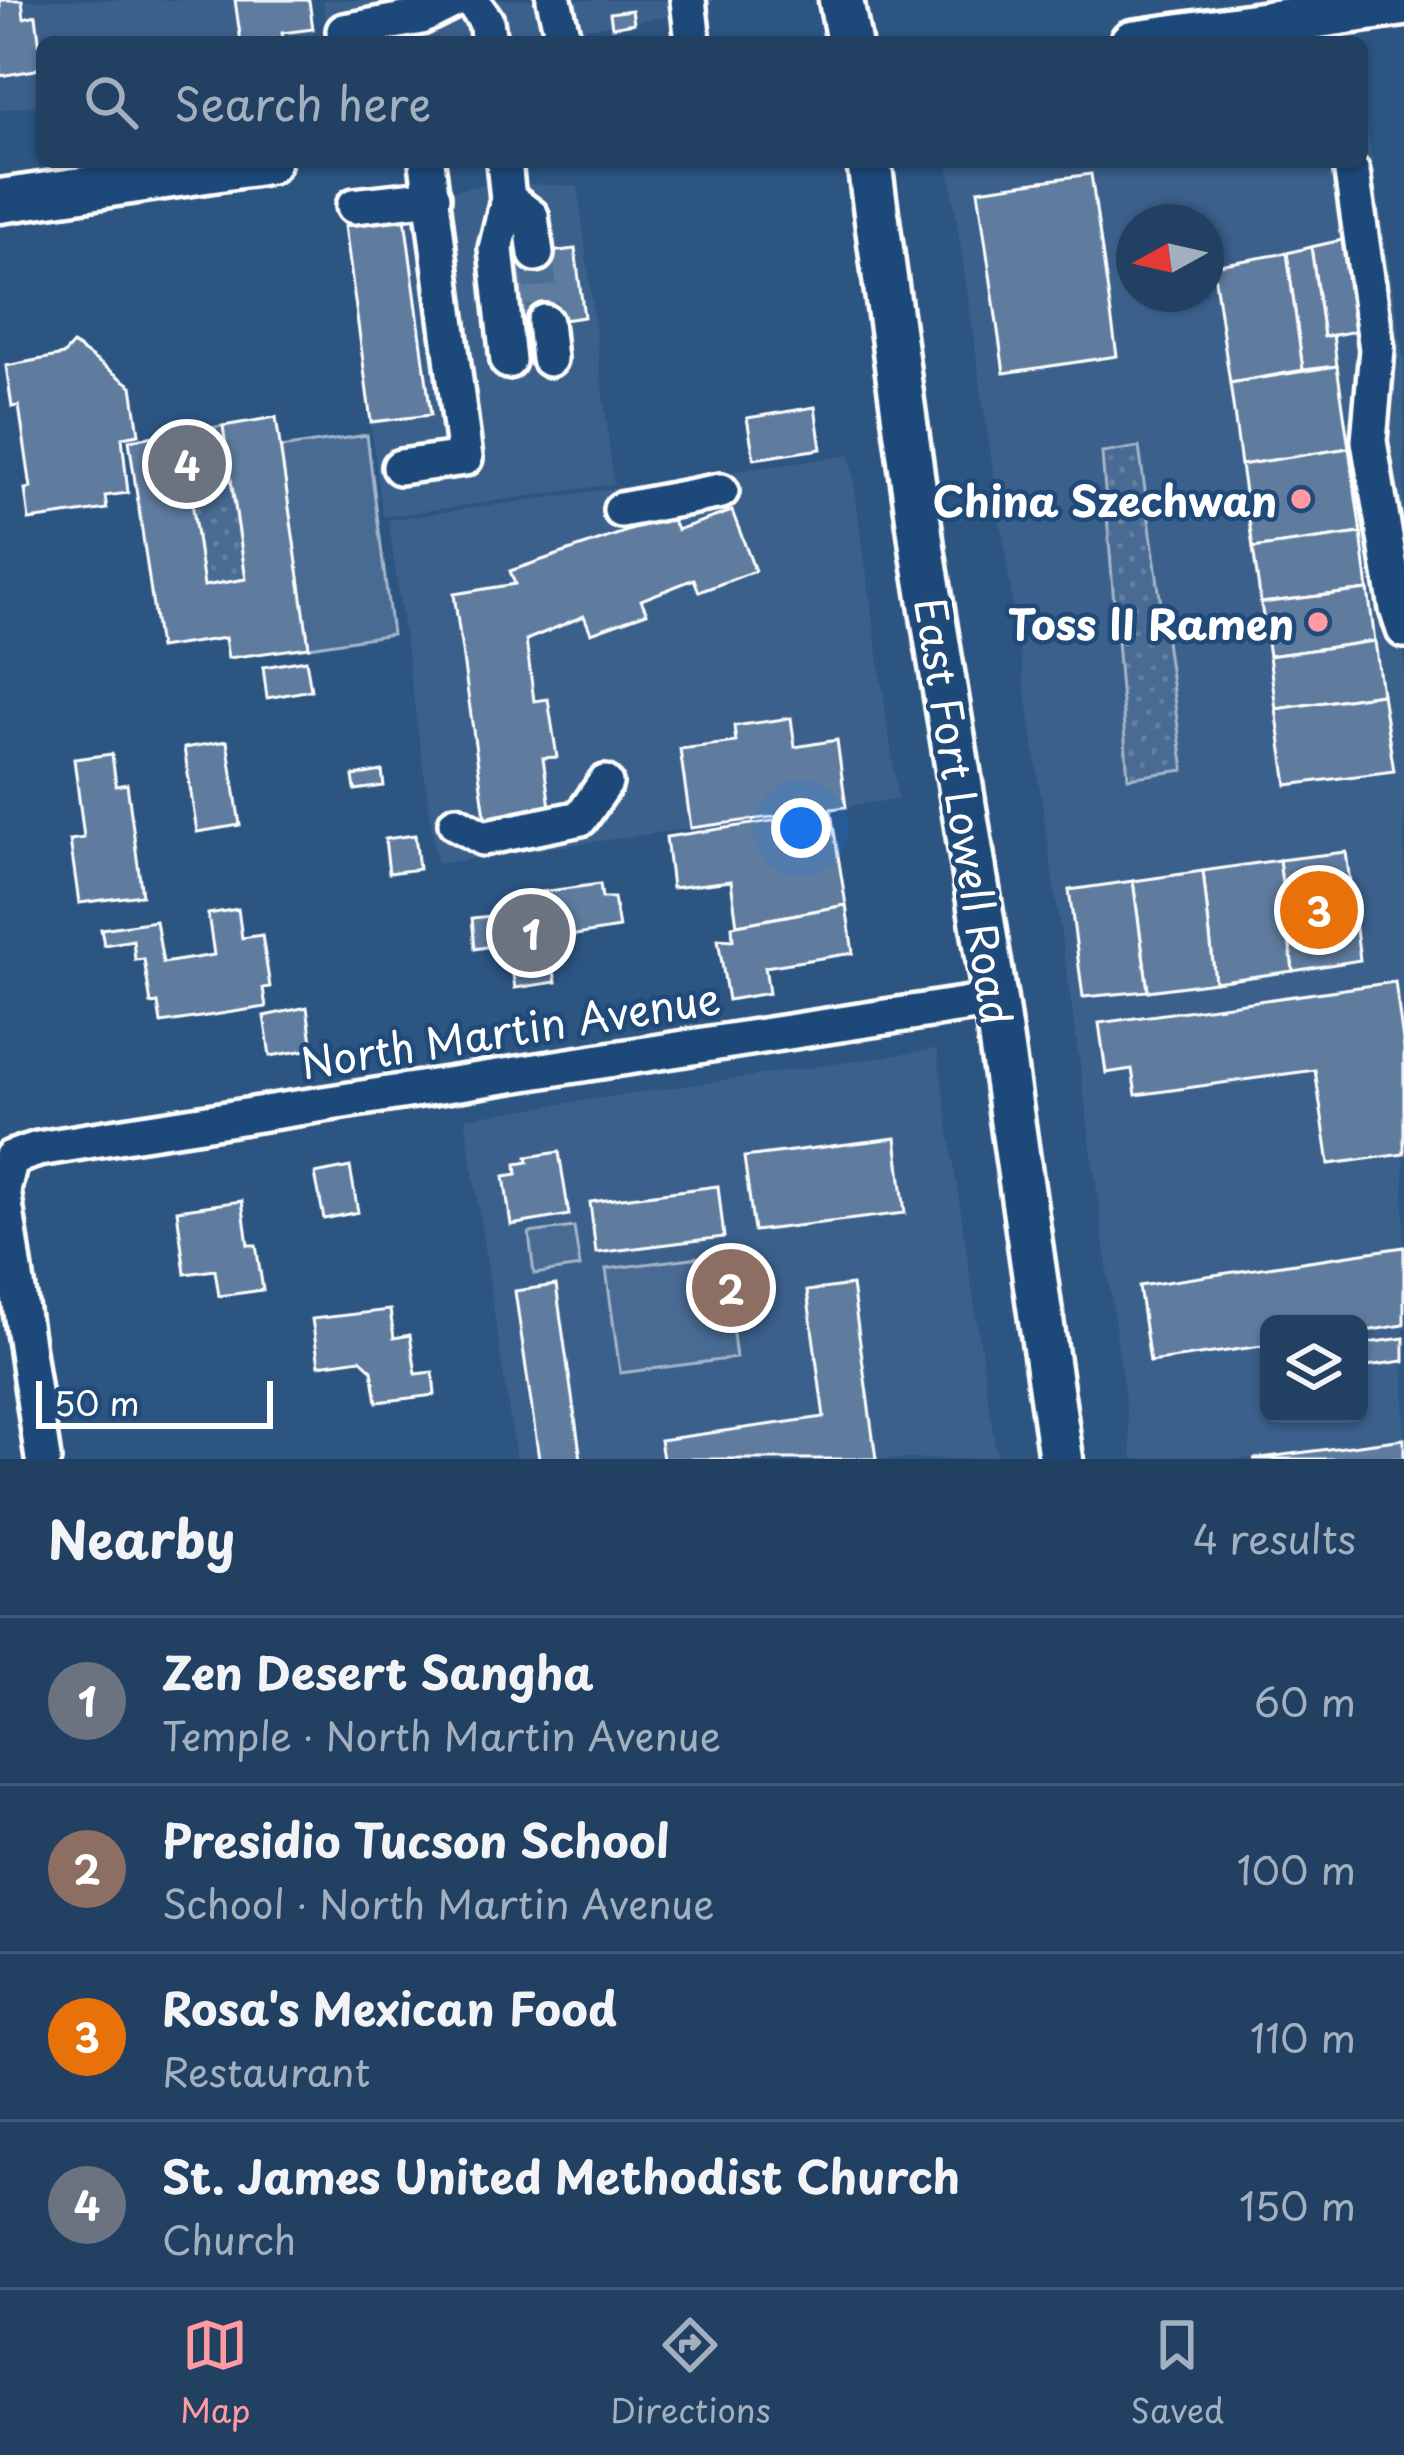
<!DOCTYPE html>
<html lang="en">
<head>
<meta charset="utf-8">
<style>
  body { margin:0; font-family:"Playpen Sans",sans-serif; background:#294768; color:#f1f3f6 }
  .controls { position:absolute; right:36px; bottom:36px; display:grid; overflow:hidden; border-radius:18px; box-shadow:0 3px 9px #0004 }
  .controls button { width:108px; height:108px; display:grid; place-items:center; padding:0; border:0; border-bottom:3px solid #3e5977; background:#214062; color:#f1f3f6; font:60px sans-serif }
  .compass { position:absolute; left:1116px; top:204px; width:108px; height:108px; border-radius:50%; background:#214062; box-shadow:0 3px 9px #0004; rotate:262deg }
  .scale { position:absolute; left:36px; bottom:30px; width:237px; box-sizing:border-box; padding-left:12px; border:6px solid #fff; border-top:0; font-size:33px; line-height:42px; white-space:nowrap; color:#fff; -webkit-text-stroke:9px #1f4a7a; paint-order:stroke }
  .you { position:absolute; left:801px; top:828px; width:42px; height:42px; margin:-30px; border:9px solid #fff; border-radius:50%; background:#1a73e8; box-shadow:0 0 0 18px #1a73e833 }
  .badge { display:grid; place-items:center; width:78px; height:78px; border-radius:50%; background:#ff9aa2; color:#fff; font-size:39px; font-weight:700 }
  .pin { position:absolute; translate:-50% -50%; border:6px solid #fff; box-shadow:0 3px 12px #0006 }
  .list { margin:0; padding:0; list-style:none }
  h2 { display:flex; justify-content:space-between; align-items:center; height:156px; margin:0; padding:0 48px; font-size:51px }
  h2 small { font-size:39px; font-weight:400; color:#a2afbe }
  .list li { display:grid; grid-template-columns:78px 1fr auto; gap:36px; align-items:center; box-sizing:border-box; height:168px; padding:0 48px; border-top:3px solid #3e5977 }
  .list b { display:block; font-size:45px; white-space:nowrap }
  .list p { margin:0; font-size:39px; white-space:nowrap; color:#a2afbe }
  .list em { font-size:39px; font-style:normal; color:#a2afbe }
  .icon { flex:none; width:66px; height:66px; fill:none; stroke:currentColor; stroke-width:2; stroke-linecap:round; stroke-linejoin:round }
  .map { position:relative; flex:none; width:1404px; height:1459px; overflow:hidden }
  .search { position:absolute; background:#214062; box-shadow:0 3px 9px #0004; left:36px; right:36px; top:36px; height:132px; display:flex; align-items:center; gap:30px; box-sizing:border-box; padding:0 42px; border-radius:18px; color:#a2afbe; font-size:45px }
  .sheet { height:828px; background:#214062 }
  nav { display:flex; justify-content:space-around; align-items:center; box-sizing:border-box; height:168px; border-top:3px solid #3e5977; background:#214062; font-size:33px; color:#a2afbe }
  nav a { display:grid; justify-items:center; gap:6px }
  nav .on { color:#ff9aa2 }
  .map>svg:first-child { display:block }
</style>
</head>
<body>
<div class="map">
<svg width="1404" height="1459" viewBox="0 0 1404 1459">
  <defs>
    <pattern id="grass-dots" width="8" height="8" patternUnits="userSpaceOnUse" patternTransform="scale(3)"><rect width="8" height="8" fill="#486b92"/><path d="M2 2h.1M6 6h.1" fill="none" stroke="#6381a2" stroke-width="1.8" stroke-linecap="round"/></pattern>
  </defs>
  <rect width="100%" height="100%" fill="#2c5582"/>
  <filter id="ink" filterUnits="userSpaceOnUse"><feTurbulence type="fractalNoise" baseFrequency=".00833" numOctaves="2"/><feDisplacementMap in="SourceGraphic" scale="24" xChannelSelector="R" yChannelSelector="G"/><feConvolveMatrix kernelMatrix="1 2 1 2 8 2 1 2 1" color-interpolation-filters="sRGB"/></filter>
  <g filter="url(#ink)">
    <g fill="#3b618b" fill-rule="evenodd">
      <polygon points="0,0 309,0 315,42 42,42 42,104 0,110"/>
      <polygon points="323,0 716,0 700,12 488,42 328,42"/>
      <path d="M 1362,95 L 1404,359 L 1404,1459 L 1133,1459 L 1074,1022 L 948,162 L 1362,162 ZM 1134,222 L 1206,222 L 1206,294 L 1134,294 ZM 1269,1324 L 1359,1324 L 1359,1414 L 1269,1414 Z"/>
      <polygon points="498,183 578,186 614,484 383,517 341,209"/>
      <polygon points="850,455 898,799 437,864 388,520"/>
      <polygon points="937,1049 997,1459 516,1459 465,1118"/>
    </g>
    <g fill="url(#grass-dots)" stroke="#a4b5c8" stroke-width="3">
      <polygon points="223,426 246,579 204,586 182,432"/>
      <polygon points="1139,447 1184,770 1128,778 1102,453"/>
    </g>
    <g fill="#486b92" stroke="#a4b5c8" stroke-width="3">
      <polygon points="367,435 392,634 309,647 280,448"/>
      <polygon points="574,1227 580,1267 534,1274 529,1233"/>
      <polygon points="723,1254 736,1358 620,1373 606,1269"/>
    </g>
    <g fill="#5e7c9f" stroke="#fff" stroke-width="3">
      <polygon points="0,0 22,0 24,18 36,15 42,66 35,70 0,76"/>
      <polygon points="235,0 309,0 313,29 282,33 283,38 241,42"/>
      <polygon points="632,10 634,23 612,27 610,13"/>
      <polygon points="1091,174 1117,356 1004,373 978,190"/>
      <polygon points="405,218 431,415 371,422 345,226"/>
      <polygon points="1355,237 1367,329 1324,337 1311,247"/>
      <polygon points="1311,247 1324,337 1333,335 1337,366 1303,370 1287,253"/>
      <polygon points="575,249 584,317 520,326 511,257"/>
      <polygon points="1287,253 1303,370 1230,383 1213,266"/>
      <polygon points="73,344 132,386 139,434 122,437 128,493 105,496 107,509 29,520 25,489 31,488 19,406 12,407 6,366 63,355"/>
      <polygon points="1337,366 1349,448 1241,465 1230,383"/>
      <polygon points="815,407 821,449 754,459 747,418"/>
      <polygon points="276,417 309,647 228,658 225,638 159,648 129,440 182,432 204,586 246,579 223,426"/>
      <polygon points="1349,448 1361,533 1253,548 1241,465"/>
      <polygon points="732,511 755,571 699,592 694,579 641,600 647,613 591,633 584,616 526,640 534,701 548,699 557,757 543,758 551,814 486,823 454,594 515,584 510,571 671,516 677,530"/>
      <polygon points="1361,533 1368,590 1261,603 1253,548"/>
      <polygon points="1368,590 1375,641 1269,656 1261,603"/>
      <polygon points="1375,641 1382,694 1276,709 1269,656"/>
      <polygon points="306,660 311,690 267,698 263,667"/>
      <polygon points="1382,694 1394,771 1287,785 1276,709"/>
      <polygon points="791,718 795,747 837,740 846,807 691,828 680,749 736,742 734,726"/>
      <polygon points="227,741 240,825 197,832 184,748"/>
      <polygon points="112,754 116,786 127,784 142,895 79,903 70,840 84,838 74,759"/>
      <polygon points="382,771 384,786 355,790 353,776"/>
      <polygon points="831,812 846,905 737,925 731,881 672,888 666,837"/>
      <polygon points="415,835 419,869 389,873 385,839"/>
      <polygon points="1346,852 1360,960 1293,971 1279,860"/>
      <polygon points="1279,860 1293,971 1215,982 1203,871"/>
      <polygon points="1203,871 1215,982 1148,991 1133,881"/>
      <polygon points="1133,881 1148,991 1083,997 1069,890"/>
      <polygon points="600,884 602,898 614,898 619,928 557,938 560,960 552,961 556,982 515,988 508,943 475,949 472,918 500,915 499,908 542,902 541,892"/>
      <polygon points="846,905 853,953 765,967 769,993 728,1000 718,939 733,940 732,926"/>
      <polygon points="238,909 242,938 262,935 270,987 263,988 266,1007 161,1023 158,1003 151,1004 144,959 135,960 133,940 104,945 101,929 156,921 163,963 214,955 208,914"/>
      <polygon points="1395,982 1404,1048 1404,1154 1329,1164 1315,1070 1136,1095 1132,1069 1106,1073 1099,1023"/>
      <polygon points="307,1007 313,1049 270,1056 264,1016"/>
      <polygon points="896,1138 905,1213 754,1231 744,1157"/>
      <polygon points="559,1152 569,1215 511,1225 504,1176 517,1174 516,1164 528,1162 527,1157"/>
      <polygon points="350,1167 358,1212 324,1219 315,1174"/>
      <polygon points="718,1186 724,1237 596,1253 590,1202"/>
      <polygon points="242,1201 248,1245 256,1245 263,1290 219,1296 215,1270 185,1274 177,1210"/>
      <polygon points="1404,1247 1404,1325 1359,1332 1359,1324 1269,1324 1269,1345 1150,1362 1139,1286"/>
      <polygon points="556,1285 581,1459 539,1459 515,1291"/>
      <polygon points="852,1285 876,1459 663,1459 660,1440 824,1417 807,1291"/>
      <polygon points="390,1310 394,1338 410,1335 416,1374 433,1372 435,1395 377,1402 372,1370 360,1359 319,1365 312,1319"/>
      <polygon points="1404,1338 1404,1361 1359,1367 1359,1344"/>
      <polygon points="1404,1439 1404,1459 1253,1459"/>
    </g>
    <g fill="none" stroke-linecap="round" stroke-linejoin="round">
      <polyline stroke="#4c6e95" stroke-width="33" stroke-dasharray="33 16" stroke-linecap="butt" points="536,254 545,322"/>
      <g stroke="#fff" stroke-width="42">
        <g id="minor">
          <polyline points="471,0 486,21 489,42"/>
          <polyline points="554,0 564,42"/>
          <polyline points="688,0 693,42"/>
          <polyline points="344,31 421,17 455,0"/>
          <polyline points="504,162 508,199 496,249 508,361"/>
          <polyline points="1352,172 1377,349 1369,441 1397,609 1404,630"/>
          <polyline points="508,199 531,216 536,254"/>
          <polyline points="354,206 433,197"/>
          <polyline points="545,322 549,359"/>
          <polyline points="400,467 465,458 427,162"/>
          <polyline points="621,510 721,491"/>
          <polyline points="456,823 483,838 581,818 605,783"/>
          <polyline points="43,1459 3,1190 11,1158 38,1149 143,1132 995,1000"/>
        </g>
      </g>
      <g stroke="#fff" stroke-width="51">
        <g id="major">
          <polyline points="841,0 849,42"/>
          <polyline points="1132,42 1404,4"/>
          <polyline points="869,162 923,554 995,1000 1061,1459"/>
          <polyline points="0,201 268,162"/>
        </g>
      </g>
      <use href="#minor" stroke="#1f4a7a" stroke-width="33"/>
      <use href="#major" stroke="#1f4a7a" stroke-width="42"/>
    </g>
  </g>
  <g fill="#ff9aa2" stroke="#1f4a7a" stroke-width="4.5">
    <circle cx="1301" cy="499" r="12"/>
    <circle cx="1318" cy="622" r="12"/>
  </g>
  <g text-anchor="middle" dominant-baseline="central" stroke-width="9" stroke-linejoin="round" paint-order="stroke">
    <g font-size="42" font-weight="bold" fill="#fff" stroke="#1f4a7a" text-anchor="end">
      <text x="1277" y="499">China Szechwan</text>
      <text x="1294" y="622">Toss II Ramen</text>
    </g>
    <g font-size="42" fill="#fff" stroke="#1f4a7a">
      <text transform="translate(965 811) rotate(81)">East Fort Lowell Road</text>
      <text transform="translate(510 1029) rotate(-9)">North Martin Avenue</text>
    </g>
  </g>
</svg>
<div class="controls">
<button><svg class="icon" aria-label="layers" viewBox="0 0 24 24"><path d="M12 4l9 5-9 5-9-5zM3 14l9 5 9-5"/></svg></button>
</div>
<svg class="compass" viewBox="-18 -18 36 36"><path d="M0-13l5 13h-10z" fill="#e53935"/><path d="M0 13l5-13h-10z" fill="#a2afbe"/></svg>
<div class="scale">50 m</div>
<div class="you"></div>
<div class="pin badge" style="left:531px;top:933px;background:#6b7280">1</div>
<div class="pin badge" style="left:731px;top:1288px;background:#8d6e63">2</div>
<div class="pin badge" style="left:1319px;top:910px;background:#e8710a">3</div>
<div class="pin badge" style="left:187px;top:464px;background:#6b7280">4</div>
<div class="search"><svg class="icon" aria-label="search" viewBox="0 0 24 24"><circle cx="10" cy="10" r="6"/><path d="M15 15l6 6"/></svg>Search here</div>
</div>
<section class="sheet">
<h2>Nearby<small>4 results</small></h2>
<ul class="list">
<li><span class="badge" style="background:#6b7280">1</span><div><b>Zen Desert Sangha</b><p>Temple · North Martin Avenue</p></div><em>60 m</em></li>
<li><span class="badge" style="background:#8d6e63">2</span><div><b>Presidio Tucson School</b><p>School · North Martin Avenue</p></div><em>100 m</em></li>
<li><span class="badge" style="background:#e8710a">3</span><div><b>Rosa's Mexican Food</b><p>Restaurant</p></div><em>110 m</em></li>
<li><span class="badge" style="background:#6b7280">4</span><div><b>St. James United Methodist Church</b><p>Church</p></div><em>150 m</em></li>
</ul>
</section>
<nav>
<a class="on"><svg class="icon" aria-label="map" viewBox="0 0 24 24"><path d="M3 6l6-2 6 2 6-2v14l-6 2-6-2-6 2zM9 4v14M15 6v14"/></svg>Map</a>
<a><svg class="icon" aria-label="directions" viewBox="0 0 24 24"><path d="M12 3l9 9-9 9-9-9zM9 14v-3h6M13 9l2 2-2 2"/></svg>Directions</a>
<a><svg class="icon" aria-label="saved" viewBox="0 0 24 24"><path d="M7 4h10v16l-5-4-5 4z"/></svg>Saved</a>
</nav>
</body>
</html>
